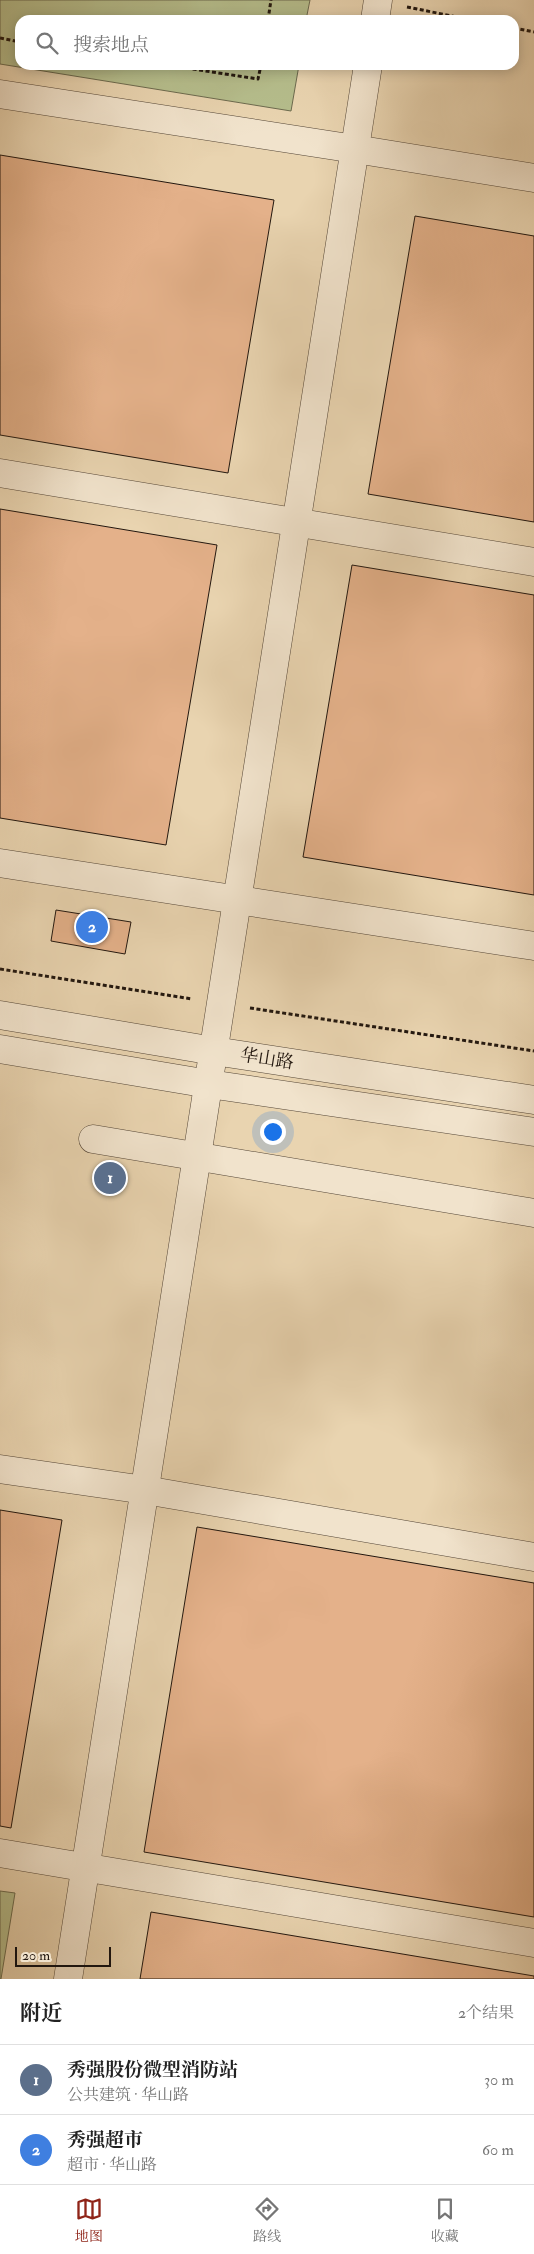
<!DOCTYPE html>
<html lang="zh">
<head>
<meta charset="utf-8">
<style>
  body { margin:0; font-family:"IM FELL Double Pica","Noto Serif SC",serif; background:#f6f6f6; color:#222 }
  .scale { position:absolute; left:15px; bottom:12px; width:96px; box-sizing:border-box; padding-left:5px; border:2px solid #22170f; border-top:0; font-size:14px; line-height:18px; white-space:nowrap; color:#22170f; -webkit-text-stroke:4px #f1e3cc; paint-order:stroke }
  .you { position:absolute; left:272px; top:1131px; width:18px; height:18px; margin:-12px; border:4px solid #fff; border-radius:50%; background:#1a73e8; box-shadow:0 0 0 8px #1a73e833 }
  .badge { display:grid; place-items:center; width:32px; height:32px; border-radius:50%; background:#8f2418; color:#fff; font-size:16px; font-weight:700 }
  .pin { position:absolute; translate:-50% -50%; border:2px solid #fff; box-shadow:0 1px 5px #0006 }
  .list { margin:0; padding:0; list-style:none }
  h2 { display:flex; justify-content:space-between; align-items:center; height:65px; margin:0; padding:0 20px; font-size:21px }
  h2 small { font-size:16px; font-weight:400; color:#767676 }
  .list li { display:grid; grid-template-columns:32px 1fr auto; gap:15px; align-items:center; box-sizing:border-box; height:70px; padding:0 20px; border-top:1px solid #e0e0e0 }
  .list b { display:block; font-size:19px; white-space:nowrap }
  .list p { margin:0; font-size:16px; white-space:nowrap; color:#767676 }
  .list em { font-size:16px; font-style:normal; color:#767676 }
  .icon { flex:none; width:28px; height:28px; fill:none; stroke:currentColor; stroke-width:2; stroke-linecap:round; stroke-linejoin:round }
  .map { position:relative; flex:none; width:534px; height:1979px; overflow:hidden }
  .search { position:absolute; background:#fff; box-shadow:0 2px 12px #0003; left:15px; right:15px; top:15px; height:55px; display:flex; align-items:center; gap:12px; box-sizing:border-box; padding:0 18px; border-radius:15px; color:#767676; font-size:19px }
  .sheet { height:205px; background:#fff }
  nav { display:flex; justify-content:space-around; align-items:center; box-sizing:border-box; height:70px; border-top:1px solid #e0e0e0; background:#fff; font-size:14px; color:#767676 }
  nav a { display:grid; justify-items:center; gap:2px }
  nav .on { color:#8f2418 }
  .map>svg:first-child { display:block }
</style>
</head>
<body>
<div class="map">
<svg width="534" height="1979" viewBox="0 0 534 1979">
  <rect width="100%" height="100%" fill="#e9d4b0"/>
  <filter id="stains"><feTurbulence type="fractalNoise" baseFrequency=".004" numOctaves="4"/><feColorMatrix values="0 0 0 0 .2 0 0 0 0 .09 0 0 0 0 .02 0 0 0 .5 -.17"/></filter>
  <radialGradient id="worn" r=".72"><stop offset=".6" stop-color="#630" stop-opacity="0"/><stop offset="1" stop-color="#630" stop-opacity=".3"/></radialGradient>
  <g fill="#b5bd8c" stroke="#6c6a4e">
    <polygon points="0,0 310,0 306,20 20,20 20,65 299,65 291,111 0,64"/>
    <polygon points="0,1891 15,1893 1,1979 0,1979"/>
  </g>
  <g fill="#e4b18a" stroke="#22170f">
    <polygon points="0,155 274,200 228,473 0,435"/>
    <polygon points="415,216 534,236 534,522 368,494"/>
    <polygon points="0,509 217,545 166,845 0,818"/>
    <polygon points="352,565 534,595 534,895 303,857"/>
    <polygon points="56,910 131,922 125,954 51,941"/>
    <polygon points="0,1510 62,1520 11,1828 0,1826"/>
    <polygon points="197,1527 534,1583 534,1917 144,1852"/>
    <polygon points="151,1912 534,1976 534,1979 140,1979"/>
  </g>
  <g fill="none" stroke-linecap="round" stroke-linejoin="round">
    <g stroke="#544637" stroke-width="29">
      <g id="minor">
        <polyline points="375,20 378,0"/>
        <polyline points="0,94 355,149 534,178"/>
        <polyline points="0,473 534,562"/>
        <polyline points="0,863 534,946"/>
        <polyline points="0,1015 214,1051 534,1100"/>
        <polyline points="0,1049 209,1084 534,1132"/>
        <polyline points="93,1139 534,1213"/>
        <polyline points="0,1469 145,1490 534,1557"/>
        <polyline points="0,1853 534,1943"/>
        <polyline points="68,1979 368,65"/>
      </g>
    </g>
    <g stroke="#22170f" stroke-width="3" stroke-dasharray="4 2.5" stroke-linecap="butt">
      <polyline points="407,7 472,20"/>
      <polyline points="268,20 271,0"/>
      <polyline points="514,28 534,32"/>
      <polyline points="0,38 20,42"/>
      <polyline points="167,65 258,79 261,65"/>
      <polyline points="0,969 192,999"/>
      <polyline points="250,1008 534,1051"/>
    </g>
    <use href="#minor" stroke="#f1e3cc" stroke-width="28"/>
  </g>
  <g text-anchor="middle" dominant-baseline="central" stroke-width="4" stroke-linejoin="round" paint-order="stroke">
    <g font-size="18" fill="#22170f" stroke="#f1e3cc">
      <text transform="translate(267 1059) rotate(9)">华山路</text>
    </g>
  </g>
  <rect width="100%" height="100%" filter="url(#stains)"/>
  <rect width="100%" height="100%" fill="url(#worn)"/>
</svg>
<div class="scale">20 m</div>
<div class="you"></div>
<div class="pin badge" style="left:110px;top:1178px;background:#5c6f8a">1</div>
<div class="pin badge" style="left:92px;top:927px;background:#3f7fe0">2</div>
<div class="search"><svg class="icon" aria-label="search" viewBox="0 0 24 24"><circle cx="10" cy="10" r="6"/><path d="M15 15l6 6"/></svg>搜索地点</div>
</div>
<section class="sheet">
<h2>附近<small>2个结果</small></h2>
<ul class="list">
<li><span class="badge" style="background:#5c6f8a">1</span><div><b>秀强股份微型消防站</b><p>公共建筑 · 华山路</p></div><em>30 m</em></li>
<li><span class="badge" style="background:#3f7fe0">2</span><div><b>秀强超市</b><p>超市 · 华山路</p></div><em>60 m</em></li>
</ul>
</section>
<nav>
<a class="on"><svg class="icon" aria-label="map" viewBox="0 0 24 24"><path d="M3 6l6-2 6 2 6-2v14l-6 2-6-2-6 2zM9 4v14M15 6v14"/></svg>地图</a>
<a><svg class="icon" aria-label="directions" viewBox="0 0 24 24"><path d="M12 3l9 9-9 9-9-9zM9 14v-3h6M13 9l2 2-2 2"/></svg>路线</a>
<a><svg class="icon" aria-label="saved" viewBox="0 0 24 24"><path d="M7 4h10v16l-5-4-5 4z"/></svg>收藏</a>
</nav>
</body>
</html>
